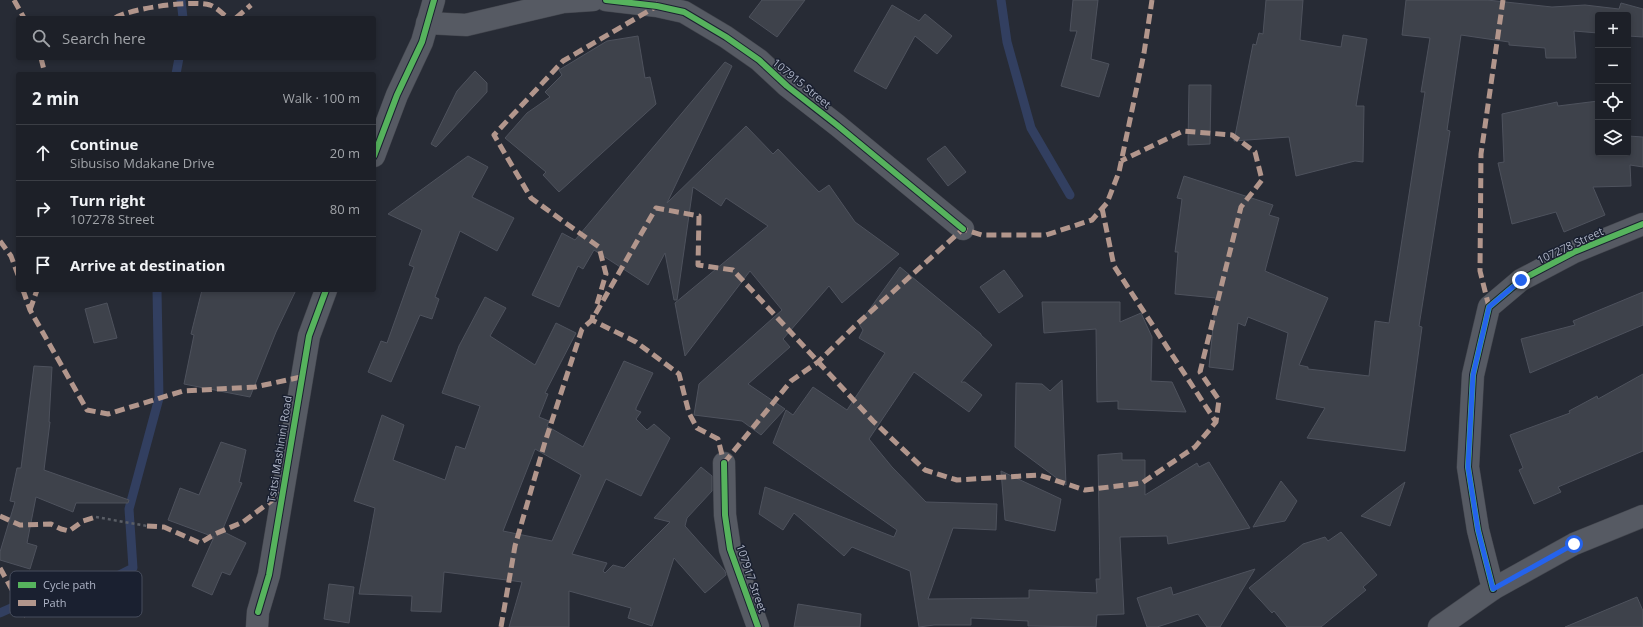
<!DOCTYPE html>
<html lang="en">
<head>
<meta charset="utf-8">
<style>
  body { margin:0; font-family:"Open Sans",sans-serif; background:#252830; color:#f1f3f6 }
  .controls { position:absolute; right:12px; top:12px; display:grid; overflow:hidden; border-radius:4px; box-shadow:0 2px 6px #0003 }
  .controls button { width:36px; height:36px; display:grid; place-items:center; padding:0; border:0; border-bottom:1px solid #3b3e45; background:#1d2028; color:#f1f3f6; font:20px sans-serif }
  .stop { position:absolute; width:12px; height:12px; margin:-9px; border:3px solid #2563eb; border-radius:50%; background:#fff }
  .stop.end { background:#2563eb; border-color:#fff; box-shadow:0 1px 4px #0008 }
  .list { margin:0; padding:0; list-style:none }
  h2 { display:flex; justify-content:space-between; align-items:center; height:52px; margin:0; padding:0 16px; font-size:17px }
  h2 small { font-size:13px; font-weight:400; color:#a0a3a8 }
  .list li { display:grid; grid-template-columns:26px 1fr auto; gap:12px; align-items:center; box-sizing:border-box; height:56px; padding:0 16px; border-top:1px solid #3b3e45 }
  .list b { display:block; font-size:15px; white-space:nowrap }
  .list p { margin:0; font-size:13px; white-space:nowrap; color:#a0a3a8 }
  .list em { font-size:13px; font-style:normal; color:#a0a3a8 }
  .icon { flex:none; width:22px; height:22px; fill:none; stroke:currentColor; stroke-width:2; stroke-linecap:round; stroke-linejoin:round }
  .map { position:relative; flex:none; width:1643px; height:627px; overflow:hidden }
  .search { position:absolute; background:#1d2028; box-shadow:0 2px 6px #0003; left:16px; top:16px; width:360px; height:44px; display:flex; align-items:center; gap:10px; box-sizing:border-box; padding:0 14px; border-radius:4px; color:#a0a3a8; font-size:15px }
  .panel { position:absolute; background:#1d2028; box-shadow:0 2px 6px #0003; left:16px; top:72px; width:360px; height:220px; border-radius:4px }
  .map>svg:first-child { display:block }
</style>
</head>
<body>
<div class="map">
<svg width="1643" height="627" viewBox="0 0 1643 627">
  <rect width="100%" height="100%" fill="#272b35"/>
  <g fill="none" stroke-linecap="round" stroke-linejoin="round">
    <g stroke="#323f60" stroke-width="9">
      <polyline points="181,0 183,18"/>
      <polyline points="1001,0 1007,42 1031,128 1070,195"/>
      <polyline points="176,74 179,58"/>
      <polyline points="0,613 20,604 80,595 133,568 129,509 159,398 157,290"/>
    </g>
  </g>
  <g fill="#3e424b" stroke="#4e525d" fill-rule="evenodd">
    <polygon points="762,0 805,0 777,37 749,17"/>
    <polygon points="1073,0 1098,0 1091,59 1109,64 1099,97 1061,86 1077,31 1070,31"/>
    <polygon points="1266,0 1303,0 1300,40 1341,47 1343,35 1367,39 1356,106 1364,106 1363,162 1355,161 1296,176 1289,137 1234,141 1253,44 1256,45 1259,33 1263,34"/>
    <polygon points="1406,0 1487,0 1552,7 1585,5 1619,9 1621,3 1643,9 1643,37 1628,36 1628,15 1598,15 1598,33 1574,31 1576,58 1546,58 1545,48 1509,45 1509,42 1461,35 1447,130 1450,131 1419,326 1422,327 1405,451 1307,438 1325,408 1276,399 1288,333 1248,317 1245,326 1238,323 1233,370 1209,367 1216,298 1175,294 1178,252 1175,252 1182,199 1177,198 1184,176 1273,205 1269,215 1279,218 1265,271 1328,298 1299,365 1308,367 1308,369 1369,376 1375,321 1389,323 1425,92 1421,92 1430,38 1402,35"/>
    <polygon points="892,5 919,21 925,14 952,36 937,54 915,36 886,89 854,71"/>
    <polygon points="638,36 645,78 650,77 656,104 559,192 543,175 546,172 505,138 527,113 550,97 545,92 562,75 559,70 607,41"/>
    <polygon points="725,62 732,66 667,203 746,126 773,154 778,149 819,192 829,185 855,222 899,254 842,303 829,286 783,339 790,347 748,384 785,409 761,435 742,421 694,415 699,384 782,310 750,271 685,356 675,303 768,226 726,198 721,206 693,187 677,300 674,300 665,253 648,285 594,250 583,269 578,266 559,307 532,295 562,233 575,240"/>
    <polygon points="475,71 487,83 487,92 436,147 431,144 457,91"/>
    <polygon points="1189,85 1211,85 1210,144 1188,145"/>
    <polygon points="1598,101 1598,153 1628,153 1628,136 1643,137 1643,167 1630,165 1631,186 1593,187 1605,215 1564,232 1556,212 1512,224 1498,163 1504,162 1502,114 1557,102 1558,106"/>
    <polygon points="945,146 966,172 948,186 927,159"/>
    <polygon points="468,156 488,167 472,197 514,218 497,251 460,231 435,297 439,299 432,319 420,315 391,382 368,372 381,341 387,343 414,267 409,265 422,230 388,214"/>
    <polygon points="900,267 981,334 981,335 992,345 961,382 965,382 982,395 969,412 914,372 869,439 892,467 926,502 997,504 996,530 953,528 928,599 1029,598 1029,590 1097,593 1096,579 1100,579 1098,455 1122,453 1122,460 1145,460 1145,495 1197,463 1199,467 1209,462 1250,528 1168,544 1167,536 1120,537 1124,614 1097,615 1096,627 1028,626 1028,621 971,618 971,625 934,625 919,627 910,571 852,547 844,556 794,513 783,530 759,514 765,487 894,537 897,530 773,443 786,410 793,415 813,387 847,410 885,353 859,338 863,330 859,324"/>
    <polygon points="1004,270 1023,296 999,313 980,287"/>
    <polygon points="202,290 296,290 276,332 250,397 184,384 194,335 191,334"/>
    <polygon points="1643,292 1643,325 1530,373 1521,339 1575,325 1573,321"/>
    <path d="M 485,297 L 506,308 L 490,336 L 535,365 L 556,323 L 576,333 L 545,393 L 548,394 L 539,417 L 549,421 L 547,426 L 583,447 L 624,361 L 653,373 L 636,408 L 636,410 L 641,412 L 636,419 L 647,430 L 654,424 L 670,438 L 641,496 L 606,479 L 572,554 L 607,563 L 603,571 L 605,573 L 613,565 L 624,568 L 670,522 L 654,518 L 701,467 L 712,476 L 712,491 L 687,518 L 685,526 L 725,571 L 726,575 L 705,593 L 674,558 L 652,626 L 628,618 L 631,608 L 569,591 L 569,627 L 509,627 L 522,582 L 444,572 L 441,612 L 411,611 L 412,596 L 359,594 L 375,508 L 354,501 L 382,415 L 404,425 L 393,460 L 445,480 L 456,446 L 465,449 L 480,406 L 442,393 L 459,346 ZM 535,449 L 581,475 L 552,541 L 503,531 Z"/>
    <polygon points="1042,302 1120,302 1120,322 1141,313 1152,337 1151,381 1172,382 1186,412 1118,409 1118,401 1097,402 1096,329 1044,333"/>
    <polygon points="107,303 117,338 94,343 85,309"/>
    <polygon points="34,366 52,367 49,422 50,422 44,470 129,500 128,503 76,503 73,512 36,497 27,543 37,546 30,569 0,560 0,552 15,502 10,501 17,468 21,468"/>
    <polygon points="1643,374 1643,451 1558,487 1561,492 1534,504 1519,470 1523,468 1510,435 1570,413 1569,411 1597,396 1598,399"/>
    <polygon points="1062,380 1066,485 1015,447 1016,383 1042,384 1050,391"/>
    <polygon points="221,442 246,450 239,482 242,483 222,531 246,543 230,575 222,572 212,595 192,586 214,537 168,520 180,488 199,495"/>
    <polygon points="1001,471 1061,499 1055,531 1005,520"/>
    <polygon points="1281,481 1297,501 1285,521 1253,527"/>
    <polygon points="1405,482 1390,526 1361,516"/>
    <polygon points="1341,532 1377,575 1363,587 1366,590 1321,627 1287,627 1274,611 1272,613 1249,588 1303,544 1325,537 1328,541"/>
    <polygon points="1255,569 1220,627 1207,627 1198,614 1157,627 1147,627 1137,598 1171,587 1173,595"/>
    <polygon points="329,584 354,587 349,623 324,619"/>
    <polygon points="1637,597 1643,611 1643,627 1565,627"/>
    <polygon points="798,604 861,614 860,627 794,627"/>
  </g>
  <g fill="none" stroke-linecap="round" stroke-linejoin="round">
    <g stroke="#43464e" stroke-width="23">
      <g id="minor">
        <polyline points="606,0 657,6 684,12 726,37 759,60 787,86 837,125 963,229"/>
        <polyline points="427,23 466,25 563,2 593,0"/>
        <polyline points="374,156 397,95 422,42 434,0"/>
        <polyline points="724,463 725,515 730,549 758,627"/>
        <polyline points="1493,589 1478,530 1468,467 1473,375 1489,307 1521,280 1574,252 1643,224"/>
        <polyline points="257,627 258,612 269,575 309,336 326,290"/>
        <polyline points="1439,627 1493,589 1574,544 1643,516"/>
      </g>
    </g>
    <polyline stroke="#5a5e66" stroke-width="2.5" stroke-dasharray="3 3" stroke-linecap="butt" points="96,517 147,526"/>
    <use href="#minor" stroke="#565a63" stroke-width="22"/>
    <g stroke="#b2968c" stroke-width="5" stroke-dasharray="10 5" stroke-linecap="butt">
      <polyline points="14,0 24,18"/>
      <path d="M 115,18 C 131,8 192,0 210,5 C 216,7 223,14 228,18"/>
      <polyline points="236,18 251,5"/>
      <polyline points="41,58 45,74"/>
      <polyline points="1102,208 1114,266 1216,422"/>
      <polyline points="0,241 11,256 18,275"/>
      <polyline points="23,290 30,310 87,410 108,414 183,391 255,387 301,377"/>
      <polyline points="597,304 606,274 599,247 531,198 494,135 563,61 657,6 660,0"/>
      <polyline points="1489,307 1480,271 1481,154 1503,0"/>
      <polyline points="30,310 37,290"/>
      <polyline points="593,315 592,320 636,342 679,374 689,413 697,428 718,439 724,463"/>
      <polyline points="724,463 791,381 818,362 857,324 963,229 982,235 1046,235 1092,220 1107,203 1119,172 1144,53 1152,0"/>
      <polyline points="0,516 20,525 51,524 61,529 69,531 83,521 96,517"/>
      <polyline points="147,526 164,527 200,543 215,534 243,522 283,492"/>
      <polyline points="0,568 27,617"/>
      <polyline points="501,627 515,546 545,442 582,329 592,320 656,208 699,216 698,265 733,270 873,421 925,470 957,480 1039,475 1085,490 1142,483 1195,447 1216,422 1219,400 1200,372 1241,207 1262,180 1255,152 1232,135 1183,131 1121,161"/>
    </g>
    <g stroke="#1a2030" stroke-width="8">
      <g id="cycleway">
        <polyline points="606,0 657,6 684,12 726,37 759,60 787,86 837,125 963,229"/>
        <polyline points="374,156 397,95 422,42 434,0"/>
        <polyline points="724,463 725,515 730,549 758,627"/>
        <polyline points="1493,589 1478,530 1468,467 1473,375 1489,307 1521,280 1574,252 1643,224"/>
        <polyline points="258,612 269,575 309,336 326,290"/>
      </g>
    </g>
    <use href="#cycleway" stroke="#56b35d" stroke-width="6"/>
  </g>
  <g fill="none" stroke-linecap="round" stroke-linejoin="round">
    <polyline stroke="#2563eb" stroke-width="5" points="1521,280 1489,307 1473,375 1468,467 1478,530 1493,589 1574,544"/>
  </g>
  <g text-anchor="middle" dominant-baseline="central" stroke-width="3" stroke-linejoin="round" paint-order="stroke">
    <g font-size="11" fill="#afb5c7" stroke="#1a2030">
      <text transform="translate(802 83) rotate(39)">107915 Street</text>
      <text transform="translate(1570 245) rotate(-25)">107278 Street</text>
      <text transform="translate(279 449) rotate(-81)">Tsitsi Mashinini Road</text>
      <text transform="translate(752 578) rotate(71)">107917 Street</text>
    </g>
  </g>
  <rect x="10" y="571" width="132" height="46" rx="6" fill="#1a2030" stroke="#474d5d" stroke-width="1"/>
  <rect x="18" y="582" width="18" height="6" fill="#56b35d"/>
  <rect x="18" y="600" width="18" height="6" fill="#b2968c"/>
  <g font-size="11" fill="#afb5c7">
    <text x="43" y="589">Cycle path</text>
    <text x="43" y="607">Path</text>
  </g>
</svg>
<div class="controls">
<button>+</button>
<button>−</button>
<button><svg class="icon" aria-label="locate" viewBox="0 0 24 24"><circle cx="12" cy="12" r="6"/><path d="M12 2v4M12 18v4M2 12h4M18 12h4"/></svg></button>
<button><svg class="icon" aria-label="layers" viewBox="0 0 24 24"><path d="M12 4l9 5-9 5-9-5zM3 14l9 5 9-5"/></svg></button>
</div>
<div class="stop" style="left:1574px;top:544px"></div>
<div class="stop end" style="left:1521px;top:280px"></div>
<div class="search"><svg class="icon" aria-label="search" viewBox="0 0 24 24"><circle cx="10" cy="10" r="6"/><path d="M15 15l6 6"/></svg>Search here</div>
<section class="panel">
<h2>2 min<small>Walk · 100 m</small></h2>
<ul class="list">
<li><svg class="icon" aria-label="ahead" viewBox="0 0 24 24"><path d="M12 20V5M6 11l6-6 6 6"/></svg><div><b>Continue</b><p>Sibusiso Mdakane Drive</p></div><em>20 m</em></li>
<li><svg class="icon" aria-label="right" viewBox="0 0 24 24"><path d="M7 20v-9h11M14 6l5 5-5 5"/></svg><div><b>Turn right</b><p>107278 Street</p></div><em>80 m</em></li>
<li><svg class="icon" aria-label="arrive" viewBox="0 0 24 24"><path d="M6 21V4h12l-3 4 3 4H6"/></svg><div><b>Arrive at destination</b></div></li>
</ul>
</section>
</div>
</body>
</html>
